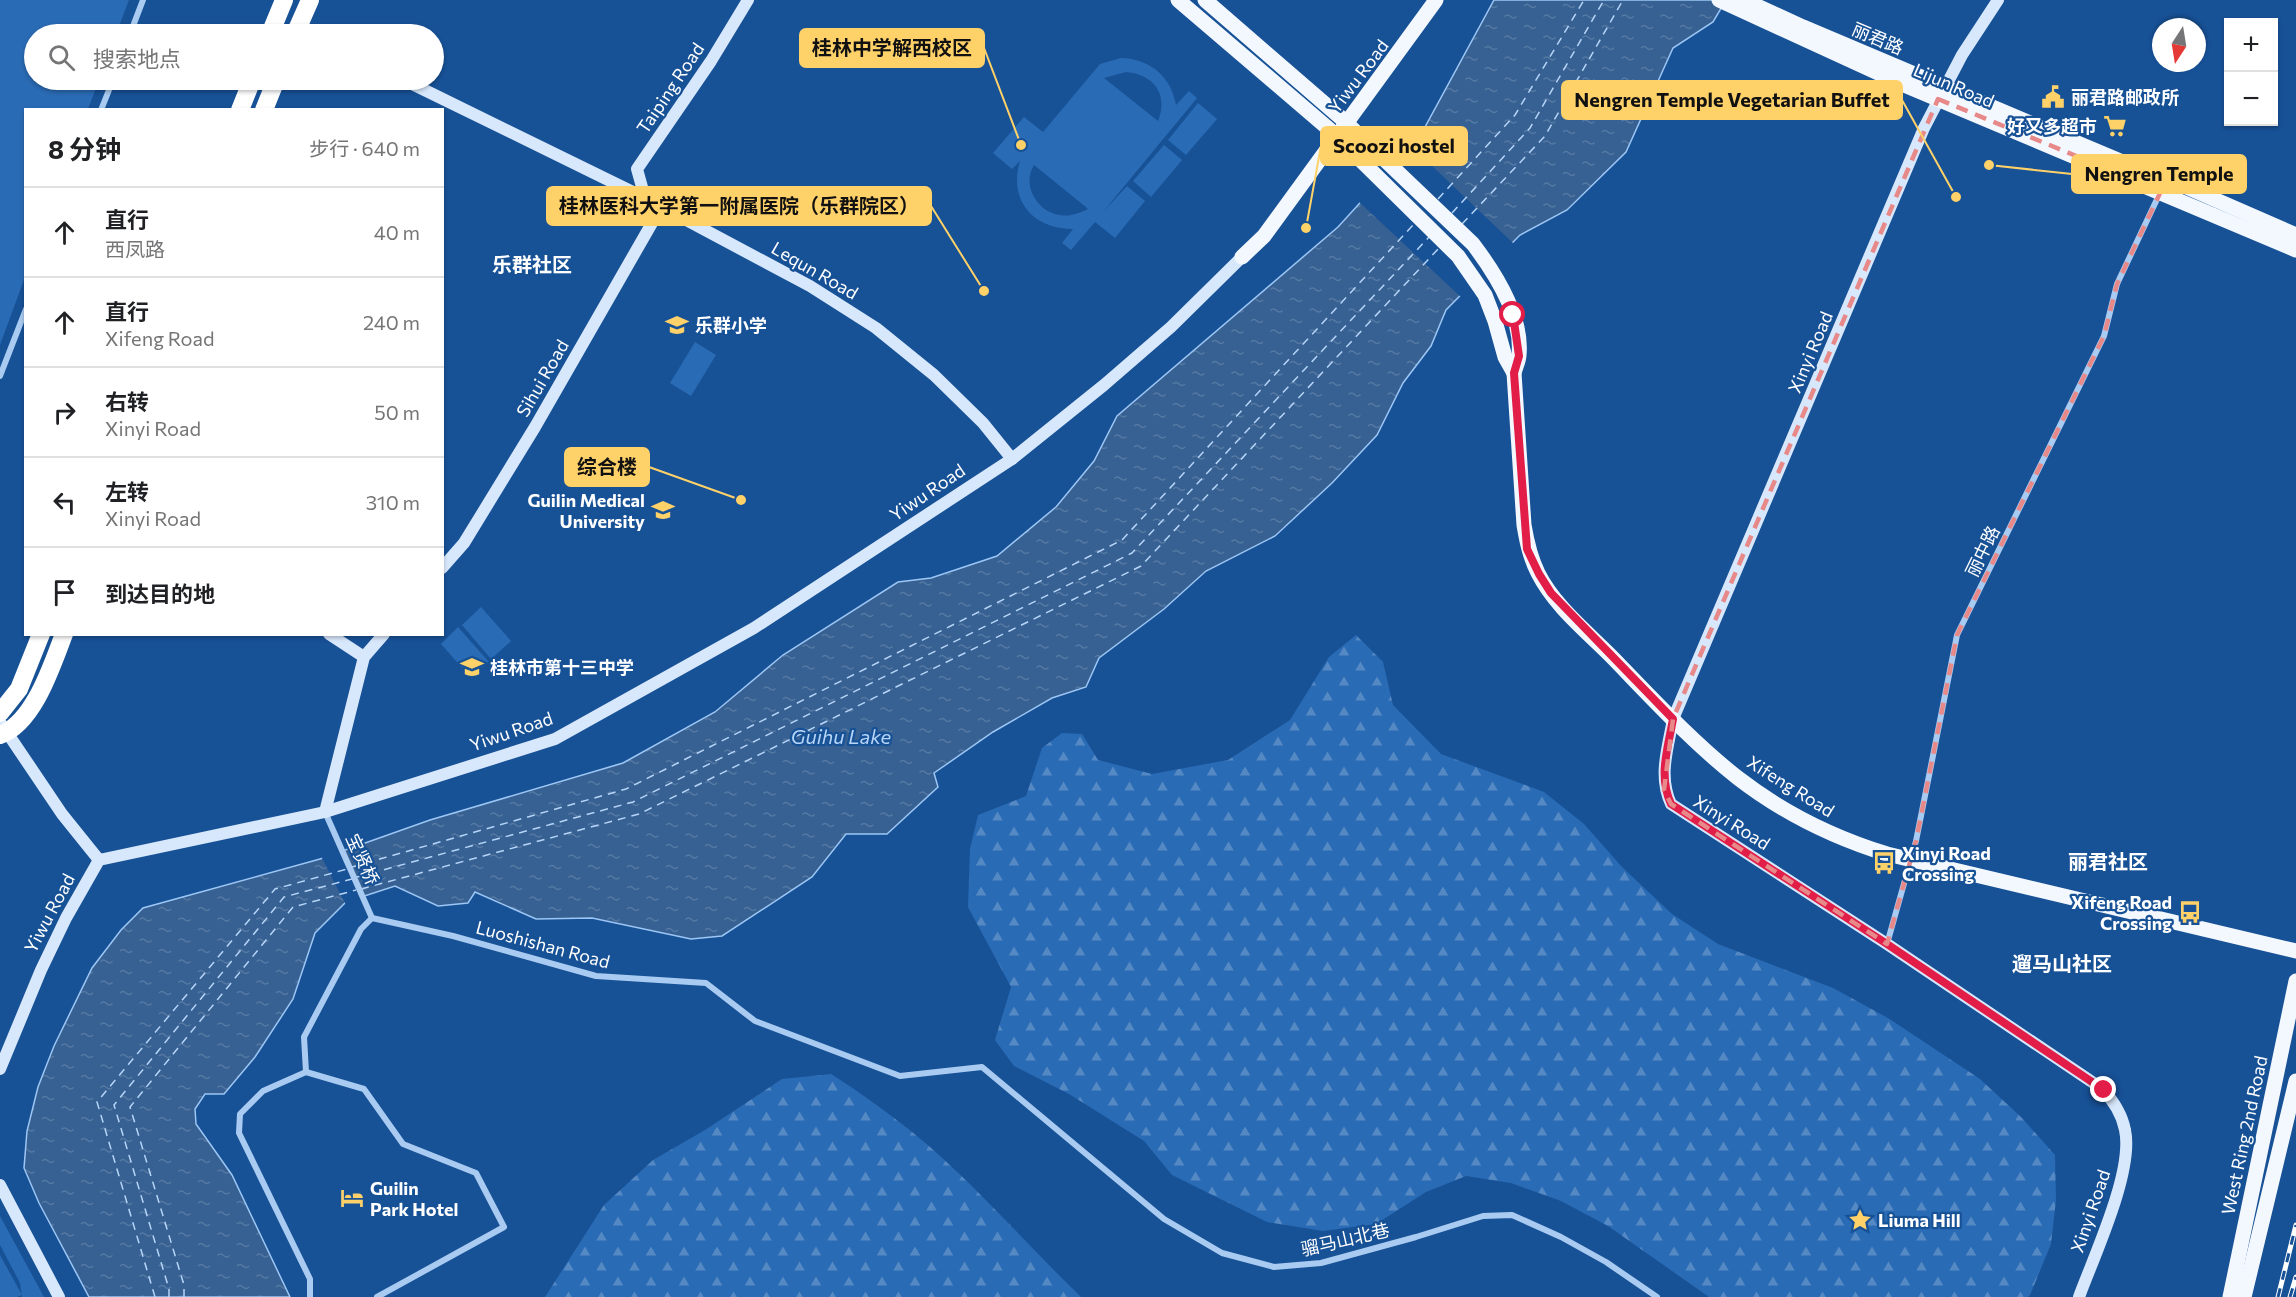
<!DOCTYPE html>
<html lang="zh">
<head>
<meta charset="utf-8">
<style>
  body { margin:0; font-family:Commissioner,"Noto Sans SC",sans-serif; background:#f6f6f6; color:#202124 }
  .controls { position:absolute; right:18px; top:18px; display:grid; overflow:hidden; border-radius:0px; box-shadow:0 2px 4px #0004 }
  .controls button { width:54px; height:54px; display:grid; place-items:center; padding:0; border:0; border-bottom:2px solid #e0e0e0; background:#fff; color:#202124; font:30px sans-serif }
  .compass { position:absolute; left:2152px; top:18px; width:54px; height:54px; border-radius:50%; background:#fff; box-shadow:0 2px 4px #0004; rotate:192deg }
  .stop { position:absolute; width:18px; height:18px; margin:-14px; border:4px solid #e11d48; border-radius:50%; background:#fff }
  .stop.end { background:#e11d48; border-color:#fff; box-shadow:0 2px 6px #0008 }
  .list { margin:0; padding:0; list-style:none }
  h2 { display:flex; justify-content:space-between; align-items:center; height:78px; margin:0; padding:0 24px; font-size:26px }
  h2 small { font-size:20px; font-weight:400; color:#757577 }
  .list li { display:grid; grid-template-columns:39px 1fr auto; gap:18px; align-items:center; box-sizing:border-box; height:90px; padding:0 24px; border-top:2px solid #e0e0e0 }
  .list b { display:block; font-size:22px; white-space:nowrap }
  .list p { margin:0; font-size:20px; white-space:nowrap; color:#757577 }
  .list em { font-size:20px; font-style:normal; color:#757577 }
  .icon { flex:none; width:33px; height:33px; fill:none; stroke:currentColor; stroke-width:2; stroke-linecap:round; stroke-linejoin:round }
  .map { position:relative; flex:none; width:2296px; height:1297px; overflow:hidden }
  .search { position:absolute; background:#fff; box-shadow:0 2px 4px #0004; left:24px; top:24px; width:420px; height:66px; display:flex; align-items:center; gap:15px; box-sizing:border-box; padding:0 21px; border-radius:33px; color:#757577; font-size:22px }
  .panel { position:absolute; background:#fff; box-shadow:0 2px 4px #0004; left:24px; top:108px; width:420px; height:528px; border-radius:0px }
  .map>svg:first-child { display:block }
</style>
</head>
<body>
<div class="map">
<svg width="2296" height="1297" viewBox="0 0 2296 1297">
  <defs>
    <pattern id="forest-firs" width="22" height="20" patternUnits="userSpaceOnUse" patternTransform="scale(1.5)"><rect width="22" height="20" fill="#2a6bb5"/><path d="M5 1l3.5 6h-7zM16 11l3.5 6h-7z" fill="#5589c4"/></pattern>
    <pattern id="water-ripples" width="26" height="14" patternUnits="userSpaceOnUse" patternTransform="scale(1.5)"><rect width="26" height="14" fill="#376193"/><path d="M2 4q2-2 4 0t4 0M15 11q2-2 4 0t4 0" fill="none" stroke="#5579a3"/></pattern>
  </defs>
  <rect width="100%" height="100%" fill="#175196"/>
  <g fill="url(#forest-firs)">
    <polygon points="1356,635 1383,662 1393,705 1441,754 1544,792 1584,824 1622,867 1672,914 1718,944 1833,988 1888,1018 1980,1079 2021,1117 2055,1155 2056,1200 2051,1244 2030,1295 2028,1297 1709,1297 1608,1226 1561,1201 1511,1183 1466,1176 1426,1192 1376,1224 1323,1231 1267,1222 1172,1175 1144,1141 1069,1094 1014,1066 995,1040 1011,987 968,907 970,849 978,815 1026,796 1042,748 1062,733 1082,734 1098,760 1152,774 1228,760 1290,720 1329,657"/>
    <path d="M 831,1074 C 861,1093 890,1114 917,1136 C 976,1185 1026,1244 1081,1297 L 545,1297 L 604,1205 L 653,1160 L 705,1130 L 782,1079 Z"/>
  </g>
  <g fill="#2a6bb5" fill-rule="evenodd">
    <polygon points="0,0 129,0 116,34 34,34 34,80 99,80 88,109 26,110 25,277 0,345"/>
    <path d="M 1121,58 C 1150,59 1171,76 1176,105 L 1189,91 L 1197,98 L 1103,212 L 1127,186 L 1145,201 L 1115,238 L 1095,222 L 1071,250 L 1062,243 L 1073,229 C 1033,229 1008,200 1020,161 L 1012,169 L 993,153 L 1024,117 L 1043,132 L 1100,64 ZM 1126,72 C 1153,74 1169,94 1158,121 L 1104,78 ZM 1034,165 L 1087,208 L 1088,209 C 1079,213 1070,217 1060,215 C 1038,213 1021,185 1034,165 Z"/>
    <polygon points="1198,103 1217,119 1186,155 1168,140"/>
    <polygon points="1164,145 1182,160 1151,197 1133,181"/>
    <polygon points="695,342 716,355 691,396 670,383"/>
    <polygon points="481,607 511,641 491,659 462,625"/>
    <polygon points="458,627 489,662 470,677 441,644"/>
    <polygon points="0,1216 44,1297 22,1297 20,1283 0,1245"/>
    <polygon points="0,1255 22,1295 17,1297 0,1297"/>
  </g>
  <polygon fill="url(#water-ripples)" stroke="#9cc6f4" stroke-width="1.5" points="1494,0 1726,0 1713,22 1673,48 1626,152 1567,210 1520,235 1446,310 1431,346 1403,383 1377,435 1332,483 1275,536 1206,571 1164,609 1099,658 1086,687 1052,698 993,732 934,773 938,787 887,834 846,834 812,877 722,936 691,939 592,918 536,919 475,892 468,903 438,906 395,886 346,902 315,933 293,999 255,1057 224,1094 205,1094 195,1109 196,1124 232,1175 290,1297 89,1297 39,1203 24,1168 27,1131 38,1087 54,1046 92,968 121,930 143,908 320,859 430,820 623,763 715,712 783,655 898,582 931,578 997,556 1056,507 1094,461 1117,416 1338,227 1419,138"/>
  <g fill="#175196">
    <polygon points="1409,144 1515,245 1462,298 1358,201"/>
    <polygon points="344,848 366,899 346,905 321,856"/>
  </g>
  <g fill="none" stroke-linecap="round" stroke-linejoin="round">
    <g stroke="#b6d5f8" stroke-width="1.5" stroke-dasharray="8 6" stroke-linecap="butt">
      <polyline points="1438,199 1515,115 1584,0"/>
      <polyline points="1452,213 1530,128 1604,0"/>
      <polyline points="1462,224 1545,136 1623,0"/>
      <polyline points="352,867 626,789 1122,540 1414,224"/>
      <polyline points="357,877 633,802 1132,553 1430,236"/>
      <polyline points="361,889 639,814 1141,566 1440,247"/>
      <polyline points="155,1297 97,1102 275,889 347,869"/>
      <polyline points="169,1297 169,1289 114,1105 284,897 352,879"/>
      <polyline points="184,1297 184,1285 130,1107 293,907 356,890"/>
    </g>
    <g stroke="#a9cbf1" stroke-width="6">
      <polyline points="130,34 143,0"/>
      <polyline points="101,110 113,80"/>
      <polyline points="0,376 26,309"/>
      <polyline points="325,812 372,918"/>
      <polyline points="372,918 453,936 596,976 706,983 755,1021 900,1076 982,1067 1164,1219 1222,1253 1274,1267 1321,1263 1416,1237 1483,1216 1512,1215 1561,1237 1606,1262 1657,1297"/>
      <polyline points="372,918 361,929 304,1037 306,1072 364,1089 403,1144 476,1173 504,1227 377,1297"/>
      <polyline points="1887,944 1916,841 1957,635 2104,336 2117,284 2159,195"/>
      <polyline points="306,1072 263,1091 240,1114 239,1133 310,1279 310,1297"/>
    </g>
    <g stroke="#d8e8fc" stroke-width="12">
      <path d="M 1998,0 L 1962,55 L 1924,128 L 1673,719 C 1668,748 1658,776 1671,804 L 1887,944 L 2104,1090 C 2114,1103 2122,1114 2125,1130 C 2134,1171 2094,1256 2079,1297"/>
      <polyline points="299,25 317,34"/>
      <polyline points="404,80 645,198 810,286 876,328 934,375 983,423 1012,459"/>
      <polyline points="442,568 464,543 535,427 652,223 637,169 711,61 748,0"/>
      <polyline points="329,634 364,657"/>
      <polyline points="0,722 62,814 99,860"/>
      <polyline points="325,812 364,657 384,634"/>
      <polyline points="0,1069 41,970 66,918 99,860 325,812 555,739 754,628 1012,459 1104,385 1171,327 1242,257"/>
      <polyline points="0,1185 59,1297"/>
    </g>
    <g stroke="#f3f8ff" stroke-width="15">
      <polyline points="1178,0 1330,130 1458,256 1485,295 1495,321 1505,357 1514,373"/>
      <path d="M 1205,0 L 1340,117 L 1473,244 C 1495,273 1523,316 1519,355 C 1519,361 1515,368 1514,373 L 1524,525 C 1527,543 1530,557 1538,573 C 1554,605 1585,630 1610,655 C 1651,697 1692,742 1738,778 C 1782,812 1835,838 1887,854 L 2296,951"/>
      <polyline points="1719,0 1902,84 2296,250"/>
      <polyline points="1744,0 1803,27 2139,169 2168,179 2296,235"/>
      <polyline points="1242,257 1264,236 1436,0"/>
      <polyline points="2230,1297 2296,981"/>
      <polyline points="2244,1297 2296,1081"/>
    </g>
    <g stroke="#fff" stroke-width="18">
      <polyline points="270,34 284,0"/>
      <polyline points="295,34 310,0"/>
      <polyline points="240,110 252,80"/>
      <polyline points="264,110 276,80"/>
      <polyline points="0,713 19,689 41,634"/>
      <path d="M 0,735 C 34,723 52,665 64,634"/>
    </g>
    <g stroke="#fff" stroke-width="5">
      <g id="rail">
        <polyline points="2278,1297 2296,1225"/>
        <polyline points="2290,1297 2296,1277"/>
      </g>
    </g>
    <use href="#rail" stroke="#175196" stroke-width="3" stroke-dasharray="9" stroke-linecap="butt"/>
  </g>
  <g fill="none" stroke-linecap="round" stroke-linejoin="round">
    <path stroke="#e11d48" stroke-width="8" d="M 1513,315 L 1519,356 L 1514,373 L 1527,549 L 1539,574 L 1551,593 L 1673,719 C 1668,748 1658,776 1671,804 L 1887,944 L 2104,1090"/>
  </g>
  <path fill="none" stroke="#e88989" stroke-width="4.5" stroke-dasharray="12 8" stroke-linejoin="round" d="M 1938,99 L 2161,191 L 2117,284 L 2104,336 L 1957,635 L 1916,841 L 1887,944 L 1671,804 L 1664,790 L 1673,719 Z"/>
  <defs>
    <g id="civic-bare" transform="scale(1.8)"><path d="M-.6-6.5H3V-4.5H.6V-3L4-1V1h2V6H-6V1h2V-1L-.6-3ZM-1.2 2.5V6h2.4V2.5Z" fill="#ffd169" stroke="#175196" stroke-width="2.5" paint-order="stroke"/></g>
    <g id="supermarket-bare" transform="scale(1.8)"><path d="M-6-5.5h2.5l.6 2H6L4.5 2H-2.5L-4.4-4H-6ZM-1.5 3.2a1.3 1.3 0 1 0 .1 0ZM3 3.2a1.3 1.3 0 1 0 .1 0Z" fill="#ffd169" stroke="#175196" stroke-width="2.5" paint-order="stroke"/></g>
    <g id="school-bare" transform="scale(1.8)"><path d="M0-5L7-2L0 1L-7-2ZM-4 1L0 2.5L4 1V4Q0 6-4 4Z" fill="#ffd169" stroke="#175196" stroke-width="2.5" paint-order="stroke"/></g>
    <g id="university-bare" transform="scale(1.8)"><path d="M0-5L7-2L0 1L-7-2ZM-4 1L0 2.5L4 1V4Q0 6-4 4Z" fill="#ffd169" stroke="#175196" stroke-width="2.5" paint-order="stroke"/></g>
    <g id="bus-bare" transform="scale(1.8)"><path d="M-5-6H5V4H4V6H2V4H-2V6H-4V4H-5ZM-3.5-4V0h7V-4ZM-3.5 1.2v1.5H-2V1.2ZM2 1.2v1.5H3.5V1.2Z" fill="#ffd169" stroke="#175196" stroke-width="2.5" paint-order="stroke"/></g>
    <g id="hotel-bare" transform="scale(1.8)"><path d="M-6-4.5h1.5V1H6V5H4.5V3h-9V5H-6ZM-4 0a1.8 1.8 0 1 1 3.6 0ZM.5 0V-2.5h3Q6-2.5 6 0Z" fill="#ffd169" stroke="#175196" stroke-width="2.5" paint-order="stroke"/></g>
    <g id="sight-bare" transform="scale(1.8)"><path d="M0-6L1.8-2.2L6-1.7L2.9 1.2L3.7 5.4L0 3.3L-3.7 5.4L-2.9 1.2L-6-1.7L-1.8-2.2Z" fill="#ffd169" stroke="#175196" stroke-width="2.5" paint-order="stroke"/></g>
  </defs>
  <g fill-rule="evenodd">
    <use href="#civic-bare" x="2053" y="97"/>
    <use href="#supermarket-bare" x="2115" y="126"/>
    <use href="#school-bare" x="677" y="325"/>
    <use href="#university-bare" x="663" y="510"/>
    <use href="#school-bare" x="472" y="667"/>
    <use href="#bus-bare" x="1884" y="863"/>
    <use href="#bus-bare" x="2190" y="912"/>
    <use href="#hotel-bare" x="352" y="1198"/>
    <use href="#sight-bare" x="1860" y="1220"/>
  </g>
  <g text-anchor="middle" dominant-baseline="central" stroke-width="4.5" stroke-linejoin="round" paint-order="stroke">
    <g font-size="18" fill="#fff" stroke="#175196">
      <text transform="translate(1878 38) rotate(23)">丽君路</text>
      <text transform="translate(1358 76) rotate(-53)">Yiwu Road</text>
      <text transform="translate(1954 85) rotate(23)">Lijun Road</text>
      <text transform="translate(670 88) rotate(-56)">Taiping Road</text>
      <text transform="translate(815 270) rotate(30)">Lequn Road</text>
      <text transform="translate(1810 352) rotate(-67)">Xinyi Road</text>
      <text transform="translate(542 378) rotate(-60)">Sihui Road</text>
      <text transform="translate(927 492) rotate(-34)">Yiwu Road</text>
      <text transform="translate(1982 551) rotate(-64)">丽中路</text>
      <text transform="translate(511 731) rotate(-19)">Yiwu Road</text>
      <text transform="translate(1791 786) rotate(32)">Xifeng Road</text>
      <text transform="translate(1732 822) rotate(32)">Xinyi Road</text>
      <text transform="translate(363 859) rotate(66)">宝贤桥</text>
      <text transform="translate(49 913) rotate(-62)">Yiwu Road</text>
      <text transform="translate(543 944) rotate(15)">Luoshishan Road</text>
      <text transform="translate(2244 1135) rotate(-78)">West Ring 2nd Road</text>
      <text transform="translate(2090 1211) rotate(-71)">Xinyi Road</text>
      <text transform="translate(1345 1239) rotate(-13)">骝马山北巷</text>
    </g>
    <g font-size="18" font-weight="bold" fill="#fff" stroke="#175196" text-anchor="start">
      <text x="2071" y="97">丽君路邮政所</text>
      <text x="2097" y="126" text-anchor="end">好又多超市</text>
      <text x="695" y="325">乐群小学</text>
      <text x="645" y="500" text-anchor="end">Guilin Medical<tspan x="645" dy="21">University</tspan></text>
      <text x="490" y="667">桂林市第十三中学</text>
      <text x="1902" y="853">Xinyi Road<tspan x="1902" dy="21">Crossing</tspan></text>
      <text x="2172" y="902" text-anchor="end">Xifeng Road<tspan x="2172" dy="21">Crossing</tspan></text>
      <text x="370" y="1188">Guilin<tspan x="370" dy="21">Park Hotel</tspan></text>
      <text x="1878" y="1220">Liuma Hill</text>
    </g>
    <g font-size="20" font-weight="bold" fill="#fff" stroke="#175196">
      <text x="532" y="264">乐群社区</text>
      <text x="2108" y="861">丽君社区</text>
      <text x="2062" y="963">遛马山社区</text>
    </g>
    <g font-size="20" font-style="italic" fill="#b6d5f8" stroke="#175196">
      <text x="841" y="736">Guihu Lake</text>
    </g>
  </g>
  <path fill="none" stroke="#ffd169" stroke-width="2" d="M1021 145L984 48M1956 197L1902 100M1306 228L1321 146M1989 165L2072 174M984 291L931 206M741 500L649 467"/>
  <g fill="#ffd169" stroke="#175196" stroke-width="2">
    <circle cx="1021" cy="145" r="6"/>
    <circle cx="1956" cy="197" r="6"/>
    <circle cx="1306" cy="228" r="6"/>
    <circle cx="1989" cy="165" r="6"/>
    <circle cx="984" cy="291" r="6"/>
    <circle cx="741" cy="500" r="6"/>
  </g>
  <g fill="#ffd169" stroke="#ffd169" stroke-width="2">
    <rect x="800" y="29" width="184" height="38" rx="6"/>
    <rect x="1562" y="81" width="340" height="38" rx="6"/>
    <rect x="1321" y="127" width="146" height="38" rx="6"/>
    <rect x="2072" y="155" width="174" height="38" rx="6"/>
    <rect x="547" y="187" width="384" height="38" rx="6"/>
    <rect x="565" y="448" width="84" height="38" rx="6"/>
  </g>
  <g font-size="20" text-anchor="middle" font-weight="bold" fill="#111">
    <text x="892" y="55">桂林中学解西校区</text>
    <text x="1732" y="107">Nengren Temple Vegetarian Buffet</text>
    <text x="1394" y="153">Scoozi hostel</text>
    <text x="2159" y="181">Nengren Temple</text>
    <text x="739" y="213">桂林医科大学第一附属医院（乐群院区）</text>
    <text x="607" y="474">综合楼</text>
  </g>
</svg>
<div class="controls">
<button>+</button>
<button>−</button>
</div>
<svg class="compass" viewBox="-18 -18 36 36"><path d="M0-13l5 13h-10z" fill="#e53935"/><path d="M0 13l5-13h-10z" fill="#757577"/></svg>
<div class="stop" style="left:1513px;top:315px"></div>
<div class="stop end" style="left:2104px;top:1090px"></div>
<div class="search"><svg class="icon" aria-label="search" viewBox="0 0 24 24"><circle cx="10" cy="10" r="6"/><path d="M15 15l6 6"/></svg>搜索地点</div>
<section class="panel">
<h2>8 分钟<small>步行 · 640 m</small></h2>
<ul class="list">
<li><svg class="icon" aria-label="ahead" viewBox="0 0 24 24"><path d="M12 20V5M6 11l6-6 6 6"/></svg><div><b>直行</b><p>西凤路</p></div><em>40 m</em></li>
<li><svg class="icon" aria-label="ahead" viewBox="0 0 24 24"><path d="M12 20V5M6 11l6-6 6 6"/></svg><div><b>直行</b><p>Xifeng Road</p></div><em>240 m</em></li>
<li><svg class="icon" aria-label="right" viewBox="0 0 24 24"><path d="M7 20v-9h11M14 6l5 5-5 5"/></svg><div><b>右转</b><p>Xinyi Road</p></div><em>50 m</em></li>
<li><svg class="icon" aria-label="left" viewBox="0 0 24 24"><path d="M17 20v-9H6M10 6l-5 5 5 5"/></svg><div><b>左转</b><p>Xinyi Road</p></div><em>310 m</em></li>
<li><svg class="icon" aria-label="arrive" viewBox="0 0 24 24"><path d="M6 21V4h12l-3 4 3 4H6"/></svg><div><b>到达目的地</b></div></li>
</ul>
</section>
</div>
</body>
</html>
